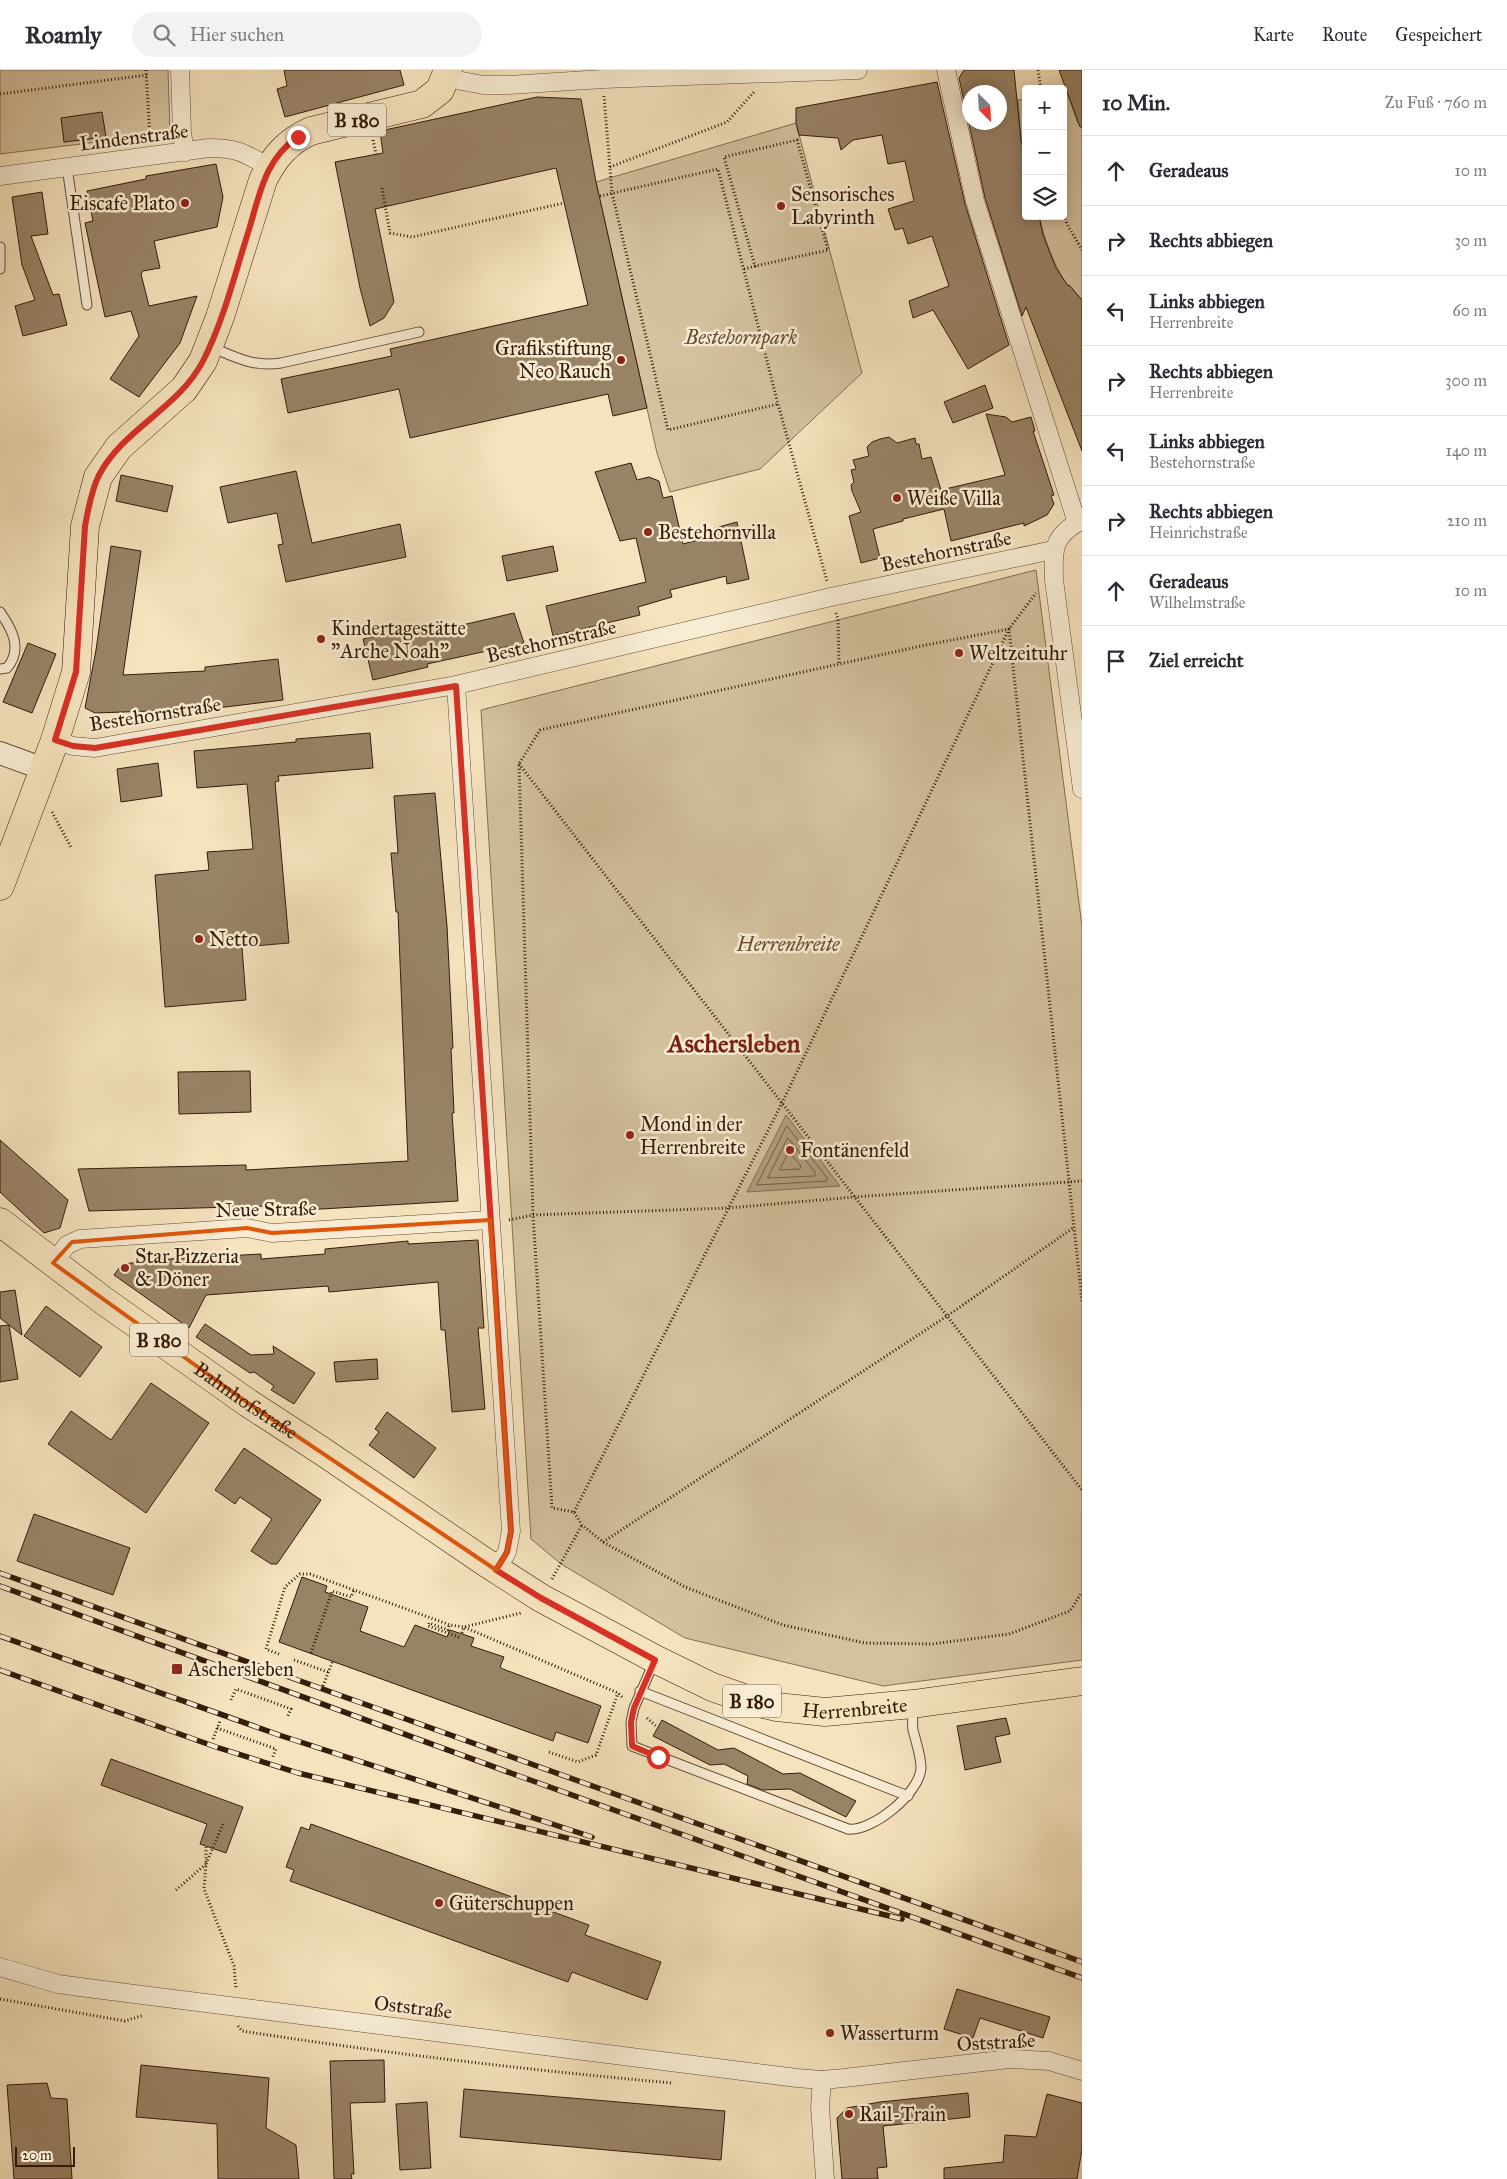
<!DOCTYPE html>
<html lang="de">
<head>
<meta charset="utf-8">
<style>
  body { margin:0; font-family:"IM FELL Great Primer",serif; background:#f2f2f3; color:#2b2b33 }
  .controls { position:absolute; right:15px; top:15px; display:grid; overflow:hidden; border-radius:5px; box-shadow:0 2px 12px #0003 }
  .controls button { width:45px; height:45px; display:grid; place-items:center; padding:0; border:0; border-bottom:1px solid #e1e1e2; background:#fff; color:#2b2b33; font:25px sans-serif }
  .compass { position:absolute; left:962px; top:15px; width:45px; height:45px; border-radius:50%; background:#fff; box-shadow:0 2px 12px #0003; rotate:156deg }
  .scale { position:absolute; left:15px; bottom:12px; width:60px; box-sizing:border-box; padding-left:5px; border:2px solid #351b09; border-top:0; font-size:14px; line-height:18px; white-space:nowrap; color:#351b09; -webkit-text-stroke:4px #f8edd4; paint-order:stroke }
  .stop { position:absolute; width:15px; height:15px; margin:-11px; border:4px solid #d93025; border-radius:50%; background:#fff }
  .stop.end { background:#d93025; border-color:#fff; box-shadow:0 1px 5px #0008 }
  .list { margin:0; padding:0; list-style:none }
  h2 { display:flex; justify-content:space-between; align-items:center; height:65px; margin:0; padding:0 20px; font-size:21px }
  h2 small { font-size:16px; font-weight:400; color:#7c7c81 }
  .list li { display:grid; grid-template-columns:32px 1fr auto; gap:15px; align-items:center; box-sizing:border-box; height:70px; padding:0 20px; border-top:1px solid #e1e1e2 }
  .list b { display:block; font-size:19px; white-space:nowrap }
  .list p { margin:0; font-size:16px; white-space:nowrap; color:#7c7c81 }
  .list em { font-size:16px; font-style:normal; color:#7c7c81 }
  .icon { flex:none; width:28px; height:28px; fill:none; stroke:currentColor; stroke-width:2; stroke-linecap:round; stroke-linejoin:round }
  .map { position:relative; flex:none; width:1082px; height:2109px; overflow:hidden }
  header { display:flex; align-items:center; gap:30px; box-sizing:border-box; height:70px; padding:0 25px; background:#fff; border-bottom:1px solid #e1e1e2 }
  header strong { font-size:24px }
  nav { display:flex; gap:28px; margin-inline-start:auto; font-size:18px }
  .search { width:350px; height:45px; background:#f2f2f3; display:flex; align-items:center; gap:12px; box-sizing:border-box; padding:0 18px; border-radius:28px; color:#7c7c81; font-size:19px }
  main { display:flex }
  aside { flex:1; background:#fff }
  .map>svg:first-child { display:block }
</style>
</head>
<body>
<header>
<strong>Roamly</strong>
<div class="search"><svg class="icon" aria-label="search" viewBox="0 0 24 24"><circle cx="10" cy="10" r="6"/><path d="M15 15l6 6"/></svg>Hier suchen</div>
<nav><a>Karte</a><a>Route</a><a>Gespeichert</a></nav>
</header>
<main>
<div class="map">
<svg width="1082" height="2109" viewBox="0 0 1082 2109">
  <rect width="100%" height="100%" fill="#f5e3bd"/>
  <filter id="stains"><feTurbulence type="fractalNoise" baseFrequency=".004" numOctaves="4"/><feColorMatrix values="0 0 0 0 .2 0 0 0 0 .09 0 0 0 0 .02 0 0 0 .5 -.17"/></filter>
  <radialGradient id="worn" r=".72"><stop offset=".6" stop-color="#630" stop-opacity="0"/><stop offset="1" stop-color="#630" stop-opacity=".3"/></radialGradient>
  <g fill="#d4c19e" stroke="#846e54">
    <polygon points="0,0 168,0 170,63 0,84"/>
    <path d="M 1067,22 L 1078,53 L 1082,52 L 1082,230 L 1069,215 L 1068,216 C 1053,194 1045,171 1039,146 L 1063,146 L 1063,23 Z"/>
    <polygon points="1026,29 1026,90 1021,70 1018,30"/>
    <polygon points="796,53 862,303 760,399 670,422 657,383 596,112"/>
    <polygon points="1036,500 1082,856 1082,1590 883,1616 685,1568 561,1494 531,1469 481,640"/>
  </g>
  <polygon fill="#b49f80" stroke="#816a50" points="786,1045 840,1116 747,1122"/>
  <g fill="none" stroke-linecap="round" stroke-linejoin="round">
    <g stroke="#745d44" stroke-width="1">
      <polygon points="787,1056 827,1108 827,1111 757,1115"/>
      <polygon points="788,1068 815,1102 815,1106 768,1108"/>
      <polygon points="789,1082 801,1096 800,1099 780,1100"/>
    </g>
  </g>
  <g fill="#998367" stroke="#351b09" fill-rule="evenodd">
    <polygon points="284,0 400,0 404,15 285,47 277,19 287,16"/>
    <path d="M 964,0 L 1014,0 L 1021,70 L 1026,90 L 1026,146 L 1039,146 L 1043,165 L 1056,198 L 1068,216 L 1069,215 L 1082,230 L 1082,381 L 1026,237 L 1022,246 L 985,128 L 959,8 ZM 970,22 L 1000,22 L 1000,52 L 970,52 Z"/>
    <polygon points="1059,0 1082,0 1082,57 1080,57"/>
    <polygon points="937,12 965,134 1009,275 968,299 933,240 913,248 909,231 949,216 932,166 908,174 903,158 895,160 888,139 914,131 905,91 888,94 882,65 853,70 841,80 838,68 799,65 796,53 796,38"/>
    <polygon points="537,27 581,29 596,112 647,338 613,346 608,324 410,368 399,319 288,343 281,309 392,286 390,279 588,235 556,98 375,139 394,232 384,248 370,256 360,218 335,92 383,83 380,61"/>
    <polygon points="102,42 106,67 64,72 61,48"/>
    <polygon points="216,94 223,127 217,157 154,171 160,198 143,201 141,204 149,236 197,226 180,273 139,327 110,309 139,266 131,241 105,247 85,153 93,151 87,121 146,109 146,106"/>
    <polygon points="42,122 48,164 31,166 53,225 59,224 67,255 23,266 15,236 35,230 22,195 12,127"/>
    <polygon points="985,315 993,338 953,353 944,332"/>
    <polygon points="986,344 1006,347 1012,352 1031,347 1035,361 1033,361 1054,425 1051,426 1054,434 1047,445 1024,456 1024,453 951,471 944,439 903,449 903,451 873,459 880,488 861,493 849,446 861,442 852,421 851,415 854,412 851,400 856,399 853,390 869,386 867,377 872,372 880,369 889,367 897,373 915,368 916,374 919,374 922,389 931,387 941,420 1005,405"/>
    <polygon points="631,393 637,410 649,407 659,411 663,428 672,426 683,474 717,465 715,458 737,452 749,509 727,514 726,506 670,520 672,527 638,537 640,545 553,566 546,536 646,512 636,468 620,471 595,402"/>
    <polygon points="296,401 312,473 400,454 406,487 286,512 278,475 283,474 277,443 228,453 220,417"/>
    <polygon points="121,405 173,416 167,442 116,431"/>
    <polygon points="111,476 141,481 123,605 205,601 205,597 278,589 283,630 209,639 95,643 85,638 96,580"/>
    <polygon points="553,476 558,501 507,511 502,486"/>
    <polygon points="514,543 524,573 427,594 428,597 373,610 363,569 417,557 419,565"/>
    <polygon points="28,573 56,584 32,643 3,632"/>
    <polygon points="370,663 373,698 278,706 279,711 275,712 289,873 242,877 246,930 165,937 155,805 209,800 207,782 253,779 247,714 197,718 194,681 296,672 296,669"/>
    <polygon points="158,693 162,726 121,732 117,699"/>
    <polygon points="435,723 447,856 453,978 451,979 454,1043 452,1043 458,1131 270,1142 270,1136 89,1141 78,1099 246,1095 246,1100 408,1091 398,842 396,842 391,783 398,783 394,726"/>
    <polygon points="250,1001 251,1042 179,1044 178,1002"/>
    <polygon points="0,1070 68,1130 60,1158 44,1163 0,1122"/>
    <polygon points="478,1170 484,1258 478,1258 485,1339 452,1342 445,1260 441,1260 438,1212 329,1222 328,1216 206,1225 189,1258 114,1205 122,1194 170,1189 261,1184 261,1189 325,1184 325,1179 408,1171 408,1174"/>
    <polygon points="15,1220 22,1265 9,1255 18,1309 0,1312 0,1256 9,1255 0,1248 0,1222"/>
    <polygon points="46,1236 102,1277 80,1307 24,1266"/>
    <polygon points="205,1254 251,1285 274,1284 273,1276 315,1303 294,1334 271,1320 274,1316 254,1302 250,1303 196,1267"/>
    <polygon points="377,1289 378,1309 336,1312 334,1292"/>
    <polygon points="151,1313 209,1353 146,1443 48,1374 71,1341 111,1370"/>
    <polygon points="387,1342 436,1378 414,1408 369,1375 379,1362 375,1359"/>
    <polygon points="244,1378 321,1430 277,1494 271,1494 251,1481 272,1449 240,1427 235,1434 215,1420"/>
    <polygon points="34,1444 130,1478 113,1525 17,1491"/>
    <polygon points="302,1507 327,1516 325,1522 368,1537 360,1561 404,1577 415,1555 447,1567 450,1560 474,1568 471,1576 504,1587 500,1597 503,1599 601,1636 588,1673 556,1662 553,1671 279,1572"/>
    <polygon points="1006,1648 1010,1664 995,1667 1001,1692 965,1700 957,1656"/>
    <polygon points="662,1650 718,1680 734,1678 783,1704 800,1703 856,1731 846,1747 790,1719 763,1720 747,1714 748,1706 724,1694 710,1695 653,1666"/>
    <polygon points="111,1689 243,1737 226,1783 200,1774 207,1754 101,1715"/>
    <polygon points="311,1754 589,1855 585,1865 661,1892 647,1930 572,1902 568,1912 290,1811 294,1800 286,1797 301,1757 309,1760"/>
    <polygon points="957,1919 1050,1947 1043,1968 980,1948 973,1968 944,1959"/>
    <polygon points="384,1990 385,2032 350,2033 354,2104 351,2104 352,2109 334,2109 330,1991"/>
    <polygon points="141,1995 269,2008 266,2058 296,2075 299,2109 218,2109 217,2054 136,2047"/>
    <polygon points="47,2013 51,2028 67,2029 72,2109 14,2109 7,2015"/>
    <polygon points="464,2019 725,2041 721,2090 460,2067"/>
    <polygon points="968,2023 970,2047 883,2056 887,2097 877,2098 878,2109 842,2109 837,2048 847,2038 880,2032"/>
    <polygon points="1047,2024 1082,2033 1082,2079 1077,2109 944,2109 944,2098 1003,2092 1005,2065 1036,2067"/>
    <polygon points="427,2032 431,2098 400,2100 396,2034"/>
  </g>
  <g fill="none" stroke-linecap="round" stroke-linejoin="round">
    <g stroke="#654d36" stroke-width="11">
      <g id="service">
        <polyline points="67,97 87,235"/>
        <polyline points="0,177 0,199"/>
        <path d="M 211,277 C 237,288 253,297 281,293 L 419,262"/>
        <path d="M 0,542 C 12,559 23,579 7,598 L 0,599"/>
        <path d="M 654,1592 L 634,1638 L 631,1652 L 632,1676 L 848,1759 C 872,1762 920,1723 921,1698 C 921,1686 916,1672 913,1660 C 912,1652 913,1644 913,1636"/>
        <polyline points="640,1621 908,1726"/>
      </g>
    </g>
    <g stroke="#654d36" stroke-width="19">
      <g id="minor">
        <polyline points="180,0 182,63 185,82"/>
        <polyline points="946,0 975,131 1077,453"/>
        <polyline points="446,8 483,15 509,15 603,9 858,0"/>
        <path d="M 0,106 L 209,78 C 238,78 244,83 269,97"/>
        <path d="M 1082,450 C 1052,466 1053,480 1054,510 L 1082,719"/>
        <polyline points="456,615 511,1461 507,1482 496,1500"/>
        <polyline points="55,670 73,676 95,678 456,615 831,527 1053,480"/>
        <polyline points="53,1193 67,1175 80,1169 247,1158 272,1163 490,1150"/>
        <polyline points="0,1897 58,1914 95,1919 797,2008 822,2010 844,2008 1009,1989 1049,1991 1082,2001"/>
        <polyline points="822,2010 820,2037 825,2109"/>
      </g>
    </g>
    <g stroke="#654d36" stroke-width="24">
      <polyline id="tertiary" points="0,683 44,699"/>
    </g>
    <g stroke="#351b09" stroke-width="29">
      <g id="primary">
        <path d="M 0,816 L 55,670 L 76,602 L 85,456 L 98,407 L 119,377 L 184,319 L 203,291 L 220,247 L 263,110 C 274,87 288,71 311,61 L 422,34 L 440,20 L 448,0"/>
        <path id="s1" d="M 0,1152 L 104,1231 L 248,1333 L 322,1381 L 485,1492 L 541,1528 L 655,1589 L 712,1617 L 755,1632 L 777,1637 L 825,1642 L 913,1634 L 1082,1611"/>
      </g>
    </g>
    <g stroke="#351b09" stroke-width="3" stroke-dasharray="1 2.5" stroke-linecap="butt">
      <polyline points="146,0 150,68"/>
      <polyline points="1038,0 1041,19"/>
      <polyline points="0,24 147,5"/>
      <polyline points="604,26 612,123 668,360 778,334"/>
      <polyline points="373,70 376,84"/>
      <polyline points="610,97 727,52 754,22"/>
      <polyline points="382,118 390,163 412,167 564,133"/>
      <polyline points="600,126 718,99 778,334 827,511"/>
      <polyline points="1063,142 1067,154 1082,180"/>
      <polyline points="744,199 755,196 724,87 797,70 828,180 755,196"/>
      <polyline points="836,543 838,549 839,594"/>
      <polyline points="519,694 1082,1420"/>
      <polyline points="52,742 72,779"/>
      <polyline points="509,1150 533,1145 728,1138 854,1127 1082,1111"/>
      <polyline points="1082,1231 1009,559 921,576 540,660 519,694 533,1145 552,1438 574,1442 582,1455 603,1472 685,1517 783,1555 865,1573 932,1574 1009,1564 1070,1541 1082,1522"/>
      <polyline points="574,1442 782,1033 1009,559 1036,523"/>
      <polyline points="603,1472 947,1246 1073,1158"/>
      <polyline points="552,1509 582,1455"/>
      <polyline points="449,1556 448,1560 429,1553 428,1556 461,1568"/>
      <polyline points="462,1563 464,1557 618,1623 623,1628"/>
      <polyline points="311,1583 332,1521 351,1527 354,1520"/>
      <polyline points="279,1584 266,1579 285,1517 300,1504 310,1504 450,1555 464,1557 521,1543"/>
      <polyline points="294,1590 328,1602"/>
      <polyline points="323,1616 333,1590"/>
      <polyline points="231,1630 236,1619 291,1639 287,1648"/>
      <polyline points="647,1648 657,1657"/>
      <polyline points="217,1658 276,1679 272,1689"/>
      <polyline points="213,1669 220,1651"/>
      <polyline points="549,1682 578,1692 596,1685 618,1623"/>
      <polyline points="223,1754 206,1794 204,1819 234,1896 236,1919"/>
      <polyline points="176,1820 206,1794 206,1777"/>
      <polyline points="0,1929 125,1951 144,1945"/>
      <path d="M 238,1956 L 242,1961 C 384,1983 528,2000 672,2013"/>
    </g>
    <use href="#service" stroke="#f8edd4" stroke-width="9"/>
    <use href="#minor" stroke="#f8edd4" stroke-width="18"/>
    <use href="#tertiary" stroke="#f8edd4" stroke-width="22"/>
    <use href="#primary" stroke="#f5e3bd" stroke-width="28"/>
    <g stroke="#351b09" stroke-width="5.5">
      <g id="rail">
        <polyline points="0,1503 1082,1892"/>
        <polyline points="0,1516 519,1706 1082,1908"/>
        <polyline points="0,1566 282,1666 592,1767"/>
        <polyline points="0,1600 216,1677 298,1703 902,1849"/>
      </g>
    </g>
    <use href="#rail" stroke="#f8edd4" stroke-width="4" stroke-dasharray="11" stroke-linecap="butt"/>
  </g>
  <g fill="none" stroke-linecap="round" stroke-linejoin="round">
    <path stroke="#d93025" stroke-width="6" d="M 298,67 C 263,90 259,129 247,166 C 234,207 223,252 203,291 C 178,339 124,358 99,405 C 91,421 88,440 85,456 L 76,602 L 55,670 L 73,676 L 95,678 L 456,616 L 511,1461 L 507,1482 L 496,1500 L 541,1528 L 655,1590 L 634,1638 L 631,1652 L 632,1676 L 658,1687"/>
  </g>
  <path fill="none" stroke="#df560c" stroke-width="4" stroke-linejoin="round" d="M 490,1150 L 511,1461 L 507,1482 L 496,1500 L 248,1333 L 53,1193 L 72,1172 L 247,1158 L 272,1163 Z"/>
  <g fill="#8f2418" stroke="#f8edd4" stroke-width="2">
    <circle cx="185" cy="133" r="5"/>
    <circle cx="781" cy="136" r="5"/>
    <circle cx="621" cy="290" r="5"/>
    <circle cx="897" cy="428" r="5"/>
    <circle cx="648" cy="462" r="5"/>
    <circle cx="321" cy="569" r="5"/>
    <circle cx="959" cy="583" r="5"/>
    <circle cx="199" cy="869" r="5"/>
    <circle cx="630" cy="1065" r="5"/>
    <circle cx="790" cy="1080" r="5"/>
    <circle cx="125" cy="1198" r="5"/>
    <rect x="171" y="1593" width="12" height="12" rx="2.5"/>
    <circle cx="439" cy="1833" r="5"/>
    <circle cx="830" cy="1963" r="5"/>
    <circle cx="849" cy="2044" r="5"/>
  </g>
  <g text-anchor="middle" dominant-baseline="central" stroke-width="5" stroke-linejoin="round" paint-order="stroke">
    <g fill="#f8edd4" stroke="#705a46" stroke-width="1">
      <rect x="328" y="33.5" width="58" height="33" rx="4"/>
      <rect x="130" y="1253.5" width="58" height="33" rx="4"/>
      <rect x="723" y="1614.5" width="58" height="33" rx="4"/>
    </g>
    <g font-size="19" font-weight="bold" fill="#351b09">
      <text x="357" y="50">B 180</text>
      <text x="159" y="1270">B 180</text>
      <text x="752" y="1631">B 180</text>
    </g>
    <g font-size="20" fill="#351b09" stroke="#f8edd4">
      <text transform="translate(134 67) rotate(-7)">Lindenstraße</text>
      <text transform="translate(946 481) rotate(-12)">Bestehornstraße</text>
      <text transform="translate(551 571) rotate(-13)">Bestehornstraße</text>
      <text transform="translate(155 644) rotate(-9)">Bestehornstraße</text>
      <text transform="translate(266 1139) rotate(-1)">Neue Straße</text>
      <text stroke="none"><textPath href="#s1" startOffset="304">Bahnhofstraße</textPath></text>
      <text stroke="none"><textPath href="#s1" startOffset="998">Herrenbreite</textPath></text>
      <text transform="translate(413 1937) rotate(7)">Oststraße</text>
      <text transform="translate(996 1972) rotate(-3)">Oststraße</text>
    </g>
    <g font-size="20" fill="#351b09" stroke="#f8edd4" text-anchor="start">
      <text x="791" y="124">Sensorisches<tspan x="791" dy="23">Labyrinth</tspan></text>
      <text x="175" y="133" text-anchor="end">Eiscafe Plato</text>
      <text x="611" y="278" text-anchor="end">Grafikstiftung<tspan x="611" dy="23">Neo Rauch</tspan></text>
      <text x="907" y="428">Weiße Villa</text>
      <text x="658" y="462">Bestehornvilla</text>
      <text x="331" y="558">Kindertagestätte<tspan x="331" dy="23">"Arche Noah"</tspan></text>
      <text x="969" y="583">Weltzeituhr</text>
      <text x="209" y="869">Netto</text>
      <text x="640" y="1054">Mond in der<tspan x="640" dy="23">Herrenbreite</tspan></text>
      <text x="800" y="1080">Fontänenfeld</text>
      <text x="135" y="1186">Star Pizzeria<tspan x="135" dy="23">&amp; Döner</tspan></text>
      <text x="188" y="1599">Aschersleben</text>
      <text x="449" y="1833">Güterschuppen</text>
      <text x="840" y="1963">Wasserturm</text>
      <text x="859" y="2044">Rail-Train</text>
    </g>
    <g font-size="20" font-style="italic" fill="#654d36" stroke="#f8edd4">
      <text x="741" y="267">Bestehornpark</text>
      <text x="788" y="874">Herrenbreite</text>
    </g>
    <g font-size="25" font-weight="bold" fill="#7a1f14" stroke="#f8edd4">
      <text x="734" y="973">Aschersleben</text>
    </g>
  </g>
  <rect width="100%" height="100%" filter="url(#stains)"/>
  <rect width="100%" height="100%" fill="url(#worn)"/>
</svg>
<div class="controls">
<button>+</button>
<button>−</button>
<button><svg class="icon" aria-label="layers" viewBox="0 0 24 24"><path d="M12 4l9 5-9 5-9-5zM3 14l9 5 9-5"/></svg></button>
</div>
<svg class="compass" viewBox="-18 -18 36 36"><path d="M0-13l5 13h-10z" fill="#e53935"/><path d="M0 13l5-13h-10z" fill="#7c7c81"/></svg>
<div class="scale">20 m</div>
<div class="stop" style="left:658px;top:1687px"></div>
<div class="stop end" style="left:298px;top:67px"></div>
</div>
<aside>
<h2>10 Min.<small>Zu Fuß · 760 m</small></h2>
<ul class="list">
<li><svg class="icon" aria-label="ahead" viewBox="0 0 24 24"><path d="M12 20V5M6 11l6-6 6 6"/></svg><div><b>Geradeaus</b></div><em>10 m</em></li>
<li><svg class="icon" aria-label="right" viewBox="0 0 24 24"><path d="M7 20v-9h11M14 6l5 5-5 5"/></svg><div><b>Rechts abbiegen</b></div><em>30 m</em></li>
<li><svg class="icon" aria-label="left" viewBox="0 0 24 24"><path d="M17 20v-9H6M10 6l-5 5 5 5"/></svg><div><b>Links abbiegen</b><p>Herrenbreite</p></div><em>60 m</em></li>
<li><svg class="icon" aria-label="right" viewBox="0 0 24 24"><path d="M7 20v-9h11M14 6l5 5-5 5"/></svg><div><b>Rechts abbiegen</b><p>Herrenbreite</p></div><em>300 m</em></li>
<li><svg class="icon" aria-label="left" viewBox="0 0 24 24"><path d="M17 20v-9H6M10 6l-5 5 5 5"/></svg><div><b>Links abbiegen</b><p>Bestehornstraße</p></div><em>140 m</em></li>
<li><svg class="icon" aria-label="right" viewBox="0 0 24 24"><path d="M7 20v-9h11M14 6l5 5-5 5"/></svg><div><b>Rechts abbiegen</b><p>Heinrichstraße</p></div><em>210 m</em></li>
<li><svg class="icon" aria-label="ahead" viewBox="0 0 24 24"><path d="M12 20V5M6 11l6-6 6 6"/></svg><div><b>Geradeaus</b><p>Wilhelmstraße</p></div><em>10 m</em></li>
<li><svg class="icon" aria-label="arrive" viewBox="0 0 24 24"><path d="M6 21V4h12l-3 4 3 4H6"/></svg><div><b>Ziel erreicht</b></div></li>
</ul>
</aside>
</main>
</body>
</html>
